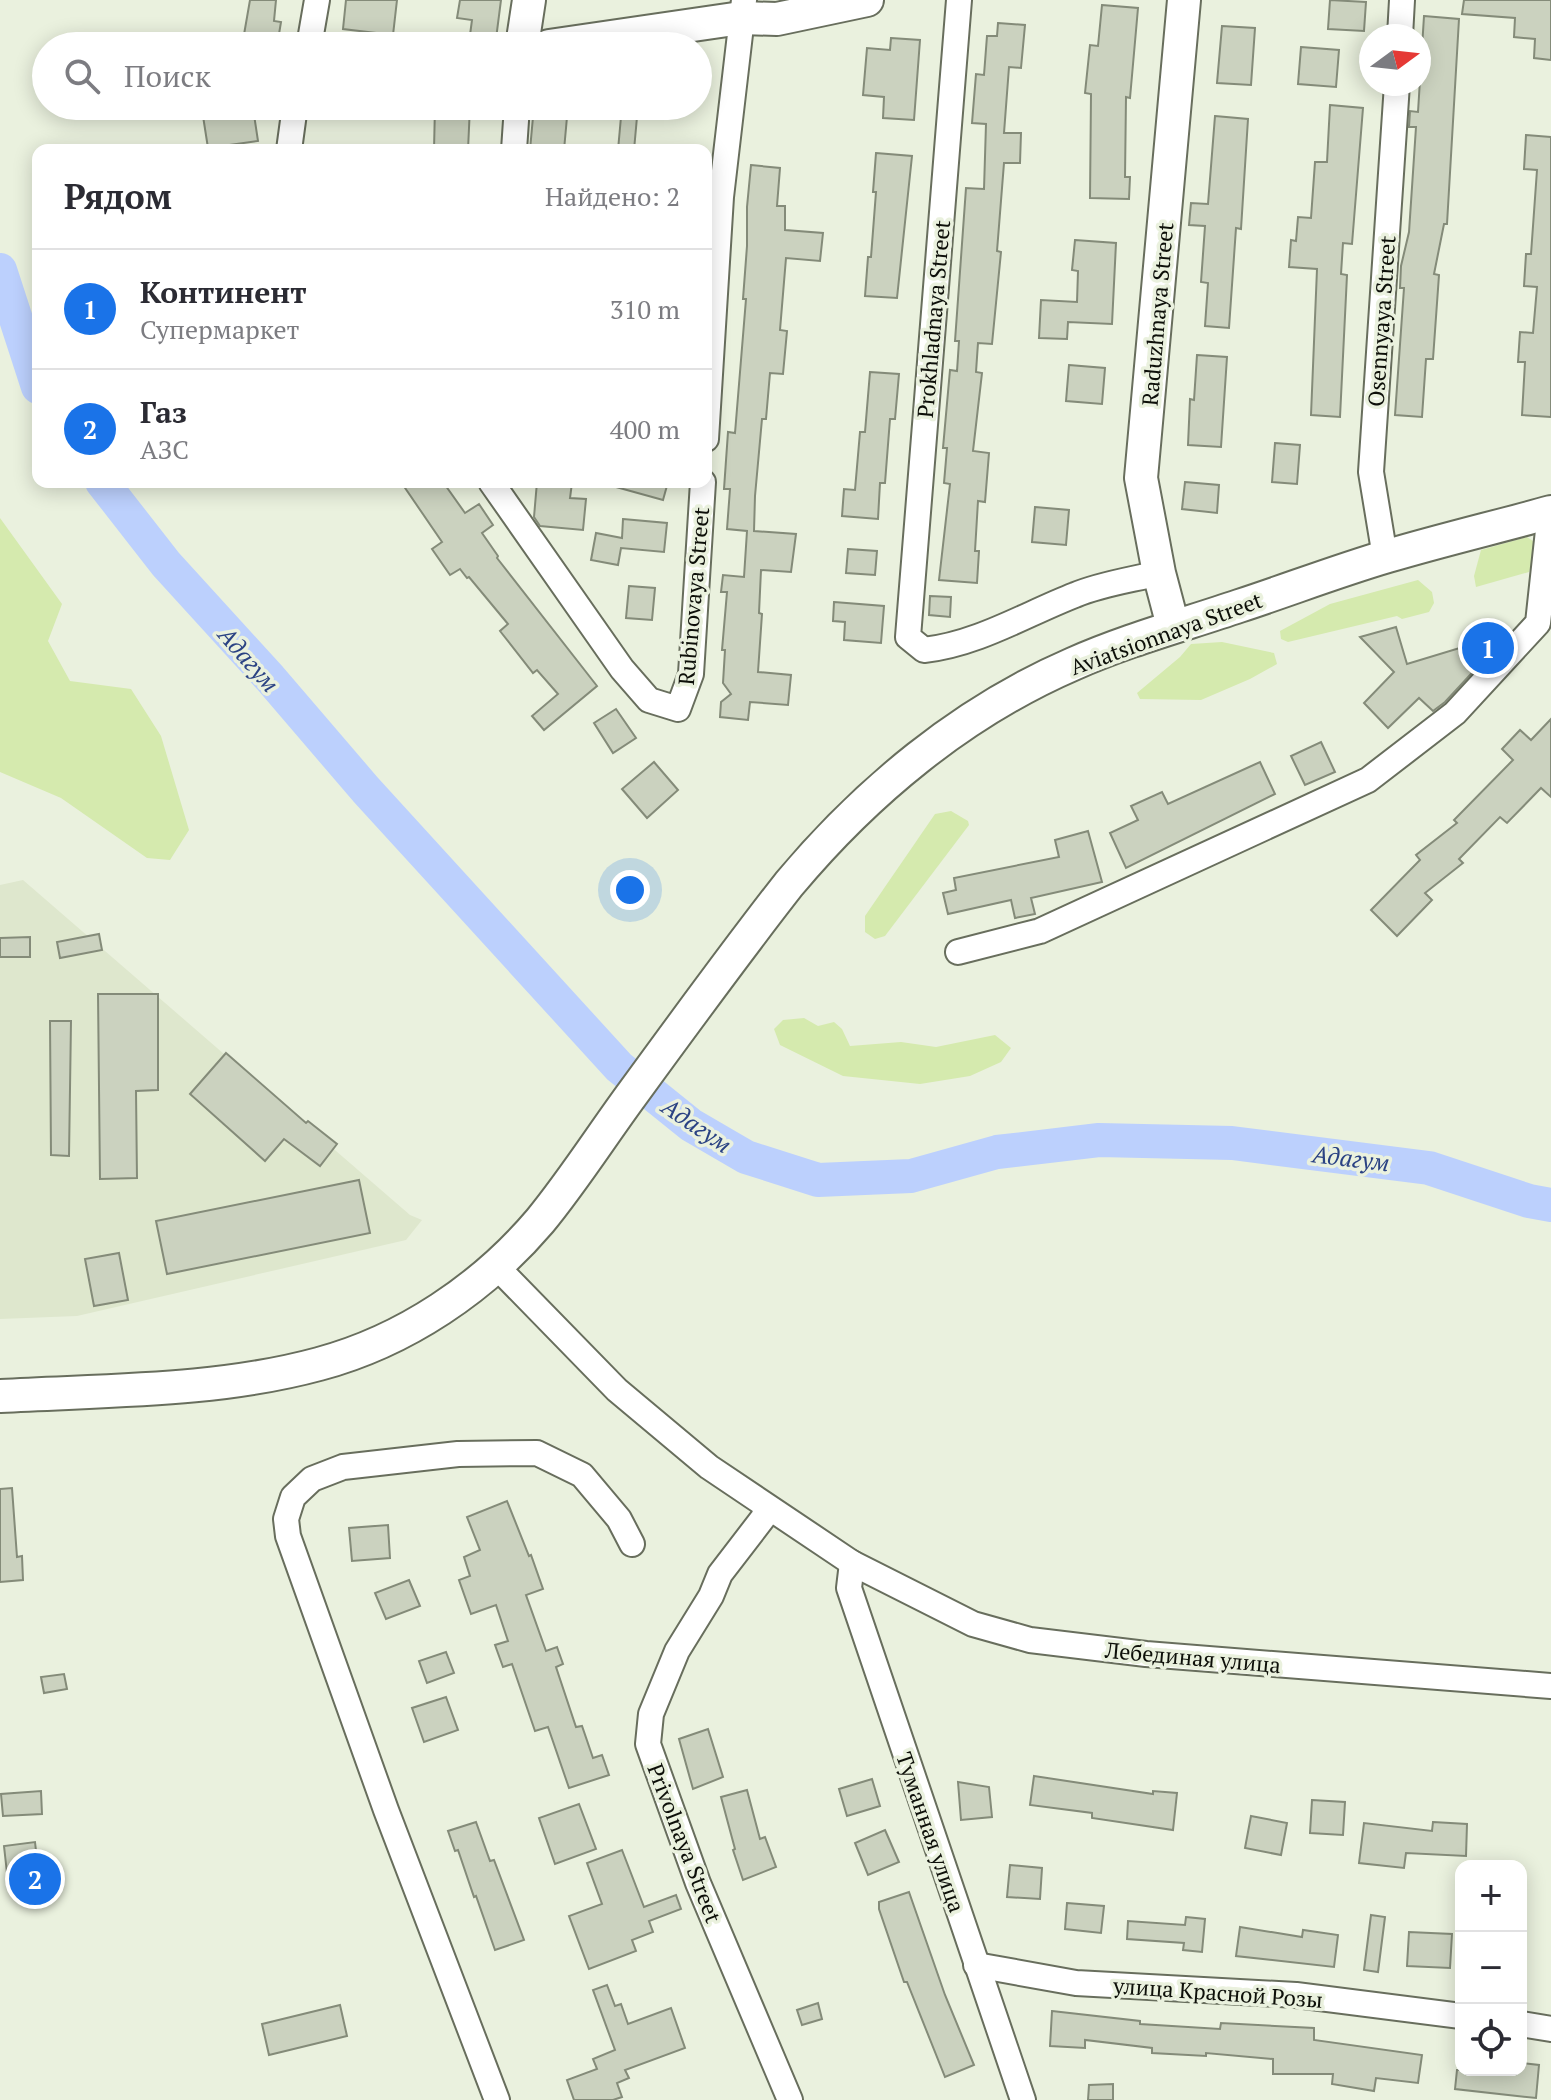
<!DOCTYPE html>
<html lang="ru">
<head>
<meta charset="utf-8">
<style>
  body { margin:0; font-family:"PT Serif",serif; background:#f2f2f3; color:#2b2b33 }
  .controls { position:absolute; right:24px; bottom:24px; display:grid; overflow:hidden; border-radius:16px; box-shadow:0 4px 20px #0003 }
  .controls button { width:72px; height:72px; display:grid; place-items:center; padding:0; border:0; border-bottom:2px solid #e1e1e2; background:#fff; color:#2b2b33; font:40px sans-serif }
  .compass { position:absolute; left:1359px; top:24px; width:72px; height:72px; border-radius:50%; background:#fff; box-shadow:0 4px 20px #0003; rotate:75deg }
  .you { position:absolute; left:630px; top:890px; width:28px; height:28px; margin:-20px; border:6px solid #fff; border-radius:50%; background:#1a73e8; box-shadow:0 0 0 12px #1a73e833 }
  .badge { display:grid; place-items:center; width:52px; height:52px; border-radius:50%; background:#1a73e8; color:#fff; font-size:26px; font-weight:700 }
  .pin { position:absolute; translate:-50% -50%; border:4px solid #fff; box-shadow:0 2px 8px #0006 }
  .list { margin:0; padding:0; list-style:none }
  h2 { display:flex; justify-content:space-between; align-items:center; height:104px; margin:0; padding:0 32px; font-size:34px }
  h2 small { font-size:26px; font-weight:400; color:#7c7c81 }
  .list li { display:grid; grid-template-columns:52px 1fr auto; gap:24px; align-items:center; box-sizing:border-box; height:120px; padding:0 32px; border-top:2px solid #e1e1e2 }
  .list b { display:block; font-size:30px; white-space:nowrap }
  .list p { margin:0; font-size:26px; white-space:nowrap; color:#7c7c81 }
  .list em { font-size:26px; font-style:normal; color:#7c7c81 }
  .icon { flex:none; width:44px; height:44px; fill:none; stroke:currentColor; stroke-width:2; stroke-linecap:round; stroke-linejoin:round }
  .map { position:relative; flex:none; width:1551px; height:2100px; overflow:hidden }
  .search { position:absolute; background:#fff; box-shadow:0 4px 20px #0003; left:32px; top:32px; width:680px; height:88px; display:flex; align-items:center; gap:20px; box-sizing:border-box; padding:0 28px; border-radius:44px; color:#7c7c81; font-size:30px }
  .panel { position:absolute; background:#fff; box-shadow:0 4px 20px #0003; left:32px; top:144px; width:680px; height:344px; border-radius:16px }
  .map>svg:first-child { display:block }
</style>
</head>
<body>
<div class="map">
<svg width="1551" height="2100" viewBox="0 0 1551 2100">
  <rect width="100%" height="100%" fill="#eaf1de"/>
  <polygon fill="#dee7cd" points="23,880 410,1215 422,1220 406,1240 77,1316 0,1319 0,885"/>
  <g fill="#d5eaae">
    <polygon points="0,518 62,604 48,641 70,681 131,689 161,736 189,830 170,860 147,858 61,798 0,772"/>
    <polygon points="1527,537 1533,541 1536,553 1529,572 1476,587 1474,576 1481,550"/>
    <polygon points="1418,580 1432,592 1434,603 1429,612 1402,619 1397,616 1288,642 1281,639 1280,631 1330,604"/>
    <polygon points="1222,642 1274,653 1277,664 1250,679 1201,700 1140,699 1137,693 1180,657 1191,644"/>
    <polygon points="951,811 968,821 969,825 885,936 875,939 865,932 865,916 935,814"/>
    <polygon points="804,1018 818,1026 834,1022 842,1029 850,1046 901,1042 936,1047 995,1035 1011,1048 1001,1062 970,1076 920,1084 843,1076 780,1045 774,1029 783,1020"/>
  </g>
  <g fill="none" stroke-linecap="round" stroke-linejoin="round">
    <g stroke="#bcd0fd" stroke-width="34">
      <polyline points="0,270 38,387"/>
      <polyline points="102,482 166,564 270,678 366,790 619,1067 691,1125 746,1157 818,1180 911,1176 997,1152 1099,1140 1232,1143 1429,1168 1529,1201 1551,1205"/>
    </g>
  </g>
  <g fill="#cbd2bf" stroke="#848b79" stroke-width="2">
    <polygon points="250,0 276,0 274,21 281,22 277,46 242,46"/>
    <polygon points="346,0 397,0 393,35 343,29"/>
    <polygon points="460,0 501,0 496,39 470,35 472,20 457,18"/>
    <polygon points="1330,0 1366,2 1364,31 1328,29"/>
    <polygon points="1464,0 1551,0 1551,60 1534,58 1535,39 1514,37 1515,18 1462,14"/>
    <polygon points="1102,5 1138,8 1130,98 1126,97 1125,177 1130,177 1129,199 1090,198 1091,94 1085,93 1090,45 1098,46"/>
    <polygon points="1424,16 1459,19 1447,224 1444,224 1434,274 1439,275 1433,359 1426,359 1422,417 1395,415 1404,288 1400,288 1401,266 1409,232 1416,127 1409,127 1410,111 1418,112"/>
    <polygon points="998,23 1025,25 1021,68 1009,67 1004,133 1021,133 1020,163 1004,163 997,251 1001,252 992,344 978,343 976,372 982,373 973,451 989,453 985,502 978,501 975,551 979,551 977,583 939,580 950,484 944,483 947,448 943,448 950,370 957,371 959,341 955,341 966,188 984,189 986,124 972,123 976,74 984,75 987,36 997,36"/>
    <polygon points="1222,26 1255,28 1251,85 1217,83"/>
    <polygon points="891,38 920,40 914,120 883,118 884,97 863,95 867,48 890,50"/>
    <polygon points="1301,47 1339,50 1336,87 1298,84"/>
    <polygon points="1330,105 1363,108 1352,244 1343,243 1341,274 1347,275 1340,417 1311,415 1317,269 1289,267 1291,240 1296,241 1298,217 1311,218 1315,162 1327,162"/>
    <polygon points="435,106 470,106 468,150 434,150"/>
    <polygon points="534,106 568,106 564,150 530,150"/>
    <polygon points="622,106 638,106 634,150 618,150"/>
    <polygon points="253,108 258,141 208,148 203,116"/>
    <polygon points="1215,116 1248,119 1241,229 1236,228 1229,328 1205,326 1208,283 1201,282 1205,226 1189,225 1191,203 1208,204"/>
    <polygon points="1526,135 1551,137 1551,417 1522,415 1525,362 1518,362 1520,332 1533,333 1537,287 1524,286 1526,254 1531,254 1537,170 1524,169"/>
    <polygon points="876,153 912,156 897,298 865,296 868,257 871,257 876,192 873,192"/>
    <polygon points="751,165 780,168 777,206 785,206 785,230 823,233 820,261 786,258 780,330 787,331 783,374 770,373 766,419 762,419 755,496 754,531 796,534 791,572 761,570 759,613 762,614 758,672 791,675 788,705 750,702 748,720 720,717 721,702 731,694 723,683 725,650 722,650 727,592 721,592 723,575 744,577 747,531 727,529 730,489 724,489 728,432 735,433 746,299 743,299 747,246 747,207"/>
    <polygon points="1075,240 1116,243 1112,324 1068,322 1067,339 1039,338 1041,300 1077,302 1078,271 1072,270"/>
    <polygon points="1197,355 1227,357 1221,447 1188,445 1190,399 1194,400"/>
    <polygon points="1069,365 1105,368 1102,404 1066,401"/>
    <polygon points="870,372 899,374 895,419 890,419 885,483 880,483 878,519 842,516 844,489 855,490 860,432 865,432"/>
    <polygon points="1275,443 1300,445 1297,484 1272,482"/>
    <polygon points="401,482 443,482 465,513 479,504 493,525 482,533 498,556 497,558 597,686 544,730 532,716 558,694 537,670 533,673 500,631 508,624 469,577 467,578 460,569 450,575 432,549 442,542"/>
    <polygon points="537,482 572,483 570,498 586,499 583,530 540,526 534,517"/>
    <polygon points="617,482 668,482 663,500 616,487"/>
    <polygon points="1185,482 1219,485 1217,513 1182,509"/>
    <polygon points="1035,507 1069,510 1066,545 1032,542"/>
    <polygon points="623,519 667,523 664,552 621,548 618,565 591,560 596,533 622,538"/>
    <polygon points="848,549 877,551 875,575 846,573"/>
    <polygon points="629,586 655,588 652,620 626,618"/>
    <polygon points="930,596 951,597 950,617 929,615"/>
    <polygon points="834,602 884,606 881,643 844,640 845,622 833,621"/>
    <polygon points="1396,627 1407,664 1509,633 1445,702 1433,711 1419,698 1388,728 1364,703 1394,672 1360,637"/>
    <polygon points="616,709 636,738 613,753 594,723"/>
    <polygon points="1551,719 1551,797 1541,788 1507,823 1500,817 1459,859 1463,863 1425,893 1432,900 1397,936 1371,910 1420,860 1416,855 1457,823 1454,820 1513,760 1502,749 1520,730 1531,740"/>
    <polygon points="1321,742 1335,772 1305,785 1291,756"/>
    <polygon points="654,762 678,790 647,818 622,789"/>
    <polygon points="1260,762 1275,794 1126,868 1110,833 1138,820 1131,806 1162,792 1168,804"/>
    <polygon points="1088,831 1102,882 1031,898 1035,914 1015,918 1011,900 948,914 943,893 956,890 954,878 1059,857 1055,840"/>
    <polygon points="99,934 102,950 60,958 57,942"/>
    <polygon points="30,937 30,957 0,957 0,938"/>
    <polygon points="98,994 158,994 158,1090 136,1091 137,1178 100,1179"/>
    <polygon points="50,1021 71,1021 69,1156 51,1155"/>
    <polygon points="226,1053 306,1123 308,1121 337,1144 320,1166 284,1139 265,1161 190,1094"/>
    <polygon points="359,1180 370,1233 167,1274 156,1221"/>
    <polygon points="119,1253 128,1300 94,1306 85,1259"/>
    <polygon points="12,1488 17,1557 22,1556 23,1580 0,1582 0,1489"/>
    <polygon points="507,1501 529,1556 531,1555 543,1589 526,1595 546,1651 557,1647 563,1664 556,1667 576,1727 582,1726 593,1758 602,1755 609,1775 569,1788 548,1727 535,1731 512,1664 503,1667 495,1645 508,1641 496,1605 471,1614 459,1580 470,1576 464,1557 480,1550 467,1517"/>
    <polygon points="388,1525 390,1558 352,1561 349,1528"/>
    <polygon points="409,1580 420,1606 386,1619 375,1593"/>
    <polygon points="446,1652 454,1673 427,1683 419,1661"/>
    <polygon points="64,1674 67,1689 44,1693 41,1677"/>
    <polygon points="446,1697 458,1730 424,1742 412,1708"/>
    <polygon points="708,1729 723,1777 693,1789 679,1739"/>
    <polygon points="1034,1776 1153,1794 1153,1791 1177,1793 1173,1830 1092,1818 1092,1813 1030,1805"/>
    <polygon points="872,1779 880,1806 847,1816 839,1789"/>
    <polygon points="958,1782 989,1787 992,1817 961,1820"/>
    <polygon points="747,1790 760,1839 765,1837 776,1867 743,1880 733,1850 735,1849 721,1797"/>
    <polygon points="41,1791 42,1814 3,1816 1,1794"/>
    <polygon points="1312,1800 1345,1802 1343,1835 1310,1833"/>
    <polygon points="579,1804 596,1849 555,1864 539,1818"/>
    <polygon points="1251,1816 1287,1823 1281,1855 1245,1848"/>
    <polygon points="476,1822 490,1861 494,1860 524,1940 495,1950 476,1896 474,1897 458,1850 455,1851 448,1831"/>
    <polygon points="1433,1822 1467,1824 1466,1856 1406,1853 1404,1868 1359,1863 1364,1823 1432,1831"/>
    <polygon points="885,1830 899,1862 868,1875 855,1843"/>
    <polygon points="35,1842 38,1869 7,1873 4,1846"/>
    <polygon points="622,1850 644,1907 676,1895 681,1909 649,1921 653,1932 632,1940 636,1951 589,1969 569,1916 602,1904 587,1863"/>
    <polygon points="1010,1865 1042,1868 1040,1899 1007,1897"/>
    <polygon points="909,1892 945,1995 974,2065 945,2077 907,1982 904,1982 879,1909 879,1902"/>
    <polygon points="1067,1903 1104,1906 1101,1933 1065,1929"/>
    <polygon points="1371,1915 1385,1917 1378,1972 1364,1970"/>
    <polygon points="1186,1917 1205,1919 1202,1952 1183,1950 1184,1943 1127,1939 1128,1921 1185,1925"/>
    <polygon points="1240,1927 1302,1937 1303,1930 1338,1935 1334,1967 1236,1956"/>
    <polygon points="1409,1932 1452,1934 1450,1968 1407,1966"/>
    <polygon points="607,1985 615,2006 621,2004 628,2024 671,2008 685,2048 625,2070 629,2078 617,2083 622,2097 613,2100 574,2100 567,2080 597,2069 593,2059 615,2050 593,1990"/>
    <polygon points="818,2003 822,2019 802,2025 797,2010"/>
    <polygon points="340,2005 347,2036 269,2055 262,2024"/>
    <polygon points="1052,2011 1140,2021 1140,2024 1220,2029 1221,2023 1314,2028 1314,2040 1422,2055 1418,2083 1376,2078 1374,2091 1332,2084 1333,2074 1273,2074 1273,2059 1206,2053 1206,2056 1152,2053 1152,2048 1085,2040 1085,2048 1050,2046"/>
    <polygon points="1521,2063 1539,2065 1536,2098 1455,2089 1457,2070 1521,2070"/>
    <polygon points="1113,2084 1113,2100 1088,2100 1089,2085"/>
  </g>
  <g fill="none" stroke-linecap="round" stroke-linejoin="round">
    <g stroke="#686e5d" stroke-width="28">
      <g id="minor">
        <path d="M 959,0 L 908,637 L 924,650 C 978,644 1026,614 1075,595 C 1101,584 1131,580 1159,573"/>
        <polyline points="1400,36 1402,0"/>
        <polyline points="309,46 317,0"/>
        <polyline points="289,150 295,106"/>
        <polyline points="514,150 517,106"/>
        <polyline points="706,439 721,197 744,0"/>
        <polyline points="491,482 622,669 649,700 678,709 691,674 703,482"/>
        <polyline points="1385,557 1371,472 1397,84"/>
        <polyline points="958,952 1040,931 1368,780 1455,713 1538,623 1550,512"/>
        <polyline points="496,1266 617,1390 709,1467 852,1563 973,1624 1030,1640 1146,1654 1551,1686"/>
        <polyline points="767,1507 763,1518 720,1574 711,1596 677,1651 651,1714 648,1744 698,1883 790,2100"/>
        <polyline points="852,1563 849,1588 1023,2100"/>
        <polyline points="976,1965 1076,1983 1296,1995 1461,2016"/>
        <polyline points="1521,2024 1551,2029"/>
        <polyline points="497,2100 386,1810 288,1536 286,1519 293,1497 312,1479 343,1467 458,1454 537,1453 582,1475 619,1519 632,1544"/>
      </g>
    </g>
    <g stroke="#686e5d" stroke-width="36">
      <g id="major">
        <polyline points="522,46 529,0"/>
        <polyline points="549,46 741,18 777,19 867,0"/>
        <polyline points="1173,626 1159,573 1141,478 1184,0"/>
        <path d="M 0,1396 C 106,1390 216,1392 319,1364 C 405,1341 483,1288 540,1221 C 573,1181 602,1135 633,1093 C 684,1023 735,953 789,884 C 866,792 962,712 1073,664 C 1127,640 1183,625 1239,606 C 1288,590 1337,571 1388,556 C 1442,540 1497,527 1551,512"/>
      </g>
    </g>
    <use href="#minor" stroke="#fff" stroke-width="24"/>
    <use href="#major" stroke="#fff" stroke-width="32"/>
  </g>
  <g text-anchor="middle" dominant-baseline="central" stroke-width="7" stroke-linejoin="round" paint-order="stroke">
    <g font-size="22" fill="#0d0f09" stroke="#eaf1de">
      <text transform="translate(1157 314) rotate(-85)">Raduzhnaya Street</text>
      <text transform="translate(933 319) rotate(-85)">Prokhladnaya Street</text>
      <text transform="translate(1381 321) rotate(-86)">Osennyaya Street</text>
      <text transform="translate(693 596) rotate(-85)">Rubinovaya Street</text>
      <text transform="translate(1166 633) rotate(-20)">Aviatsionnaya Street</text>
      <text transform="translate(1193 1657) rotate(5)">Лебединая улица</text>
      <text transform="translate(931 1832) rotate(71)">Туманная улица</text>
      <text transform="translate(685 1843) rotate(69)">Privolnaya Street</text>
      <text transform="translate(1218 1992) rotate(4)">улица Красной Розы</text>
    </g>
    <g font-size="24" font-style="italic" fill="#2a4283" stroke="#eaf1de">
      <text transform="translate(249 659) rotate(49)">Адагум</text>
      <text transform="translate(697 1125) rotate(34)">Адагум</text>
      <text transform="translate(1351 1158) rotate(7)">Адагум</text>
    </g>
  </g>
</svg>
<div class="controls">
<button>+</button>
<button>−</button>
<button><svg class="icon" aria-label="locate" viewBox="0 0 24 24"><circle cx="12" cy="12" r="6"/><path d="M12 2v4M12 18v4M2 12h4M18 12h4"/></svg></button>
</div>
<svg class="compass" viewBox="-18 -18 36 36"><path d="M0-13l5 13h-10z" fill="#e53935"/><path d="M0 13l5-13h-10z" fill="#7c7c81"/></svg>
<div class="you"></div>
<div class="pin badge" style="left:1488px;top:648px">1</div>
<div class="pin badge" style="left:35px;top:1879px">2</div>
<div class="search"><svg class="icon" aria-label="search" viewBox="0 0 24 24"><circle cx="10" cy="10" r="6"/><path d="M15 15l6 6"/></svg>Поиск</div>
<section class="panel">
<h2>Рядом<small>Найдено: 2</small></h2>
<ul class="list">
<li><span class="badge">1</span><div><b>Континент</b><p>Супермаркет</p></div><em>310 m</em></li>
<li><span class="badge">2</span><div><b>Газ</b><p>АЗС</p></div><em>400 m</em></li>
</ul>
</section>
</div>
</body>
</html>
